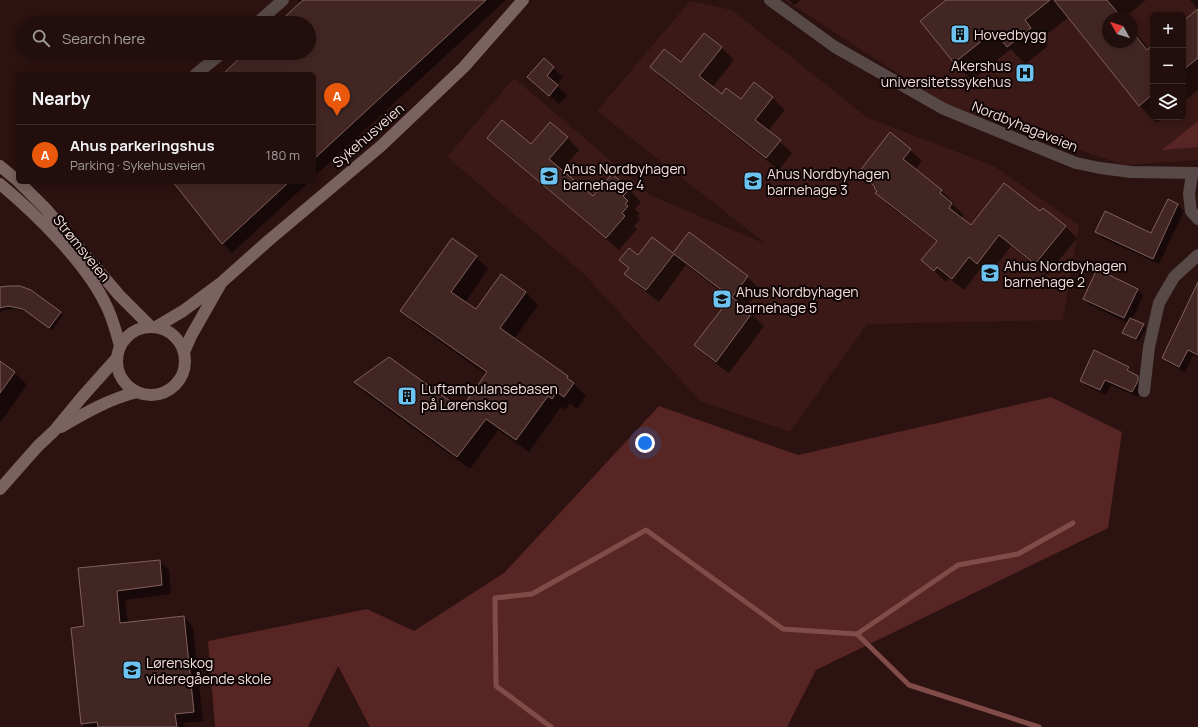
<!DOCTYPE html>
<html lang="en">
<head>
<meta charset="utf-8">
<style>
  body { margin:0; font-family:Manrope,sans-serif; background:#2d1c1b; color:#f1f3f6 }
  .controls { position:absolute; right:12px; top:12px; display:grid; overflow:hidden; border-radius:6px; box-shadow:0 2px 10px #0003 }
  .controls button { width:36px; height:36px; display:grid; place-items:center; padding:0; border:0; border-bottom:1px solid #3e2e2e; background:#210e0d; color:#f1f3f6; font:20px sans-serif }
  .compass { position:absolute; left:1102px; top:12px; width:36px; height:36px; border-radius:50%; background:#210e0d; box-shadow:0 2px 10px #0003; rotate:309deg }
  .you { position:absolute; left:645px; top:443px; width:14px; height:14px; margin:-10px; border:3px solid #fff; border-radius:50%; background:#1a73e8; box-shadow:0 0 0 6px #1a73e833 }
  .badge { display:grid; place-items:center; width:26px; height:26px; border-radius:50%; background:#ea580c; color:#fff; font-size:13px; font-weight:700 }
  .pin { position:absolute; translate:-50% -33px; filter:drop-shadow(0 1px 2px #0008) }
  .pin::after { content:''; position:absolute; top:21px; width:14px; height:12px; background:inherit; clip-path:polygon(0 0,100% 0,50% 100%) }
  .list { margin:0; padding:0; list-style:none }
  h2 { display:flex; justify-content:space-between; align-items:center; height:52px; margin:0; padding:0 16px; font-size:17px }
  h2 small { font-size:13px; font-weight:400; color:#a29c9d }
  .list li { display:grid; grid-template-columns:26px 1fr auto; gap:12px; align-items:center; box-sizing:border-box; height:60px; padding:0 16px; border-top:1px solid #3e2e2e }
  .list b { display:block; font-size:15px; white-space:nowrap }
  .list p { margin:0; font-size:13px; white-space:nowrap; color:#a29c9d }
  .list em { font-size:13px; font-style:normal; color:#a29c9d }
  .icon { flex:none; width:22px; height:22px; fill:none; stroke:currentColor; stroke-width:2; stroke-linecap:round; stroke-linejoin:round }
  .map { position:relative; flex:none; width:1198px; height:727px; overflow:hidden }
  .search { position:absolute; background:#210e0d; box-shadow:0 2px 10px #0003; left:16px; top:16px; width:300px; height:44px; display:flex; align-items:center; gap:10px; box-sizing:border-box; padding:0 14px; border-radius:22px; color:#a29c9d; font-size:15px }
  .panel { position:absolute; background:#210e0d; box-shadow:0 2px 10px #0003; left:16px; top:72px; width:300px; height:112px; border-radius:6px }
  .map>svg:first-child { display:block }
</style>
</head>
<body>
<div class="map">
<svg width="1198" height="727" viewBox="0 0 1198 727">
  <rect width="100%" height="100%" fill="#2c1211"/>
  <g fill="#3a1917" fill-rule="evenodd">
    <path d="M 785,0 L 1198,0 L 1198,160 L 1124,165 L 946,105 ZM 1153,15 L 1183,15 L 1183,117 L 1153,117 ZM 1108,18 L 1132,18 L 1132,42 L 1108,42 Z"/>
    <polygon points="690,1 732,10 868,118 994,166 1079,225 1063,320 867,324 790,432 700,401 585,275 447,157 514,78 652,196 766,244 597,111"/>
  </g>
  <g fill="#572523">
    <polygon points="1198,121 1198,147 1162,150"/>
    <polygon points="1051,397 1122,432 1108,528 816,670 787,727 370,727 338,666 308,727 215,727 208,641 367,609 414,631 504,573 659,406 798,455"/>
  </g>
  <g fill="#0007">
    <polygon points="297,0 506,0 314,177 314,74 224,74 247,53 309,53 309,23 279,23 301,3"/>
    <polygon points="789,0 801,0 794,5"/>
    <polygon points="948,0 1146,0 1124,18 1108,18 1108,42 1132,42 1132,28 1149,49 1153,46 1153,117 1164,117 1157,123 1139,105 1069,17 1042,38 1048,46 1025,64 1011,49 972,80 954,63"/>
    <polygon points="1190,0 1198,0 1198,10"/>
    <polygon points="1198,10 1198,90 1183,102 1183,22"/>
    <polygon points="704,34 722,48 734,60 712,88 722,95 741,100 772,97 785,110 768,131 792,153 779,170 663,79 651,67 681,63"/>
    <polygon points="544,60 563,77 556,85 567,95 559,104 538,86"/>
    <polygon points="567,137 579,150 561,171 593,198 629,189 641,202 635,209 640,214 637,216 640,219 634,226 637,229 619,250 501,151 489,138 531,146"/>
    <polygon points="910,150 922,161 915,170 942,191 954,203 952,204 964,215 961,219 971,226 1040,213 1065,226 1077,238 1047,275 1011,246 989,275 981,268 964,290 949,278 946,282 922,260 937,242 888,205 877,193 878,191 860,172"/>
    <polygon points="175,182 309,182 232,253 223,243"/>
    <polygon points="1168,200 1178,205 1184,211 1159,264 1102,238 1096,232 1151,234"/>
    <polygon points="689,233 747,277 760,289 745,308 764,326 729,373 708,358 696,345 731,299 686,265 659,302 638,286 626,274 629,269 621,260 639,256 673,254"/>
    <polygon points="476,257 488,269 465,303 476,311 501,275 526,292 538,305 514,339 567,377 586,396 577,409 570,403 565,410 561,407 529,452 498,430 470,469 368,395 355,383 461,410 487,375 414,323 402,311"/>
    <polygon points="1198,285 1198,357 1193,355 1185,372 1169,364 1163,358"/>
    <polygon points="0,288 31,291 40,297 63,315 52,330 33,315 19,309 4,310 0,312"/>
    <polygon points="1137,289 1143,296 1132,320 1143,325 1146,328 1139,341 1126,335 1124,332 1128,323 1090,305 1084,299"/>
    <polygon points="0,362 15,373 27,385 0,423"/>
    <polygon points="1128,368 1133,374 1138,376 1143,382 1143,387 1138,397 1111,385 1106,395 1087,386 1081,380"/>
    <polygon points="159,561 169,570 171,594 125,600 128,623 184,617 193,627 203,721 184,723 185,727 85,727 82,723 85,627 79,569"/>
  </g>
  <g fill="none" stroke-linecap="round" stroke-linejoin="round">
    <g stroke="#814b47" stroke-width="5">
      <polyline points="857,634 958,565 1018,554 1073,523"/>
      <polyline points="551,727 496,686 495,598 532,594 646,530 783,629 857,634 909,685 1039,727"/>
    </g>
  </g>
  <g fill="#422624" stroke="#81605e">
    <polygon points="303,0 486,0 314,159 314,74 223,74 245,53 309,53 309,23 278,23"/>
    <polygon points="946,0 1050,0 1025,20 1031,28 1007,47 994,31 954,63 920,21"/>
    <polygon points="1054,0 1107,0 1122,18 1108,18 1108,42 1132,42 1132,31 1147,50 1153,45 1153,94 1139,106"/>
    <polygon points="1198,9 1198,58 1183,70 1183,21"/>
    <polygon points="704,33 722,47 699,76 722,94 726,88 741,99 754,82 773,97 755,120 781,140 766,158 650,67 664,49 681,62"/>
    <polygon points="544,58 554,67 547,76 558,85 549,96 527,77"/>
    <polygon points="502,120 531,144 550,122 568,137 549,159 593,196 612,174 630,189 623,196 628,201 625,204 628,206 622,213 625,216 606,238 487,138"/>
    <polygon points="890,132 911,149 903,159 942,190 940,193 952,203 949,208 971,225 1004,183 1040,211 1043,208 1066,226 1035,264 999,235 977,264 969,257 952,279 937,267 934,271 921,260 937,241 875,193 877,191 874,188 875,187 859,172"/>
    <polygon points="173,182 289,182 222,244"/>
    <polygon points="1168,199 1178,204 1153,259 1095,232 1105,211 1151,233"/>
    <polygon points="689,232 748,276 732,297 752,313 716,362 694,345 731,297 674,254 646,290 624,274 629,268 619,260 629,248 638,255 652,237 673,253"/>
    <polygon points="452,238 477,256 451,292 476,309 501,274 526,292 500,328 568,376 567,378 574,383 564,397 557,392 552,399 548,396 516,440 486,419 457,457 354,382 389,357 461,409 487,372 400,311"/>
    <polygon points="1097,269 1138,289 1124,318 1083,299"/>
    <polygon points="1198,282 1198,355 1188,350 1179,367 1162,358"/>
    <polygon points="9,286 20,286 31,290 61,312 49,328 23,309 8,306 0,308 0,287"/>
    <polygon points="1130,318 1144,324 1136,339 1122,333"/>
    <polygon points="1094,350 1129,367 1127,370 1138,376 1138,381 1132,392 1105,380 1100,390 1080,381"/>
    <polygon points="0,361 15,372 0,393"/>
    <polygon points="160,560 162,585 117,591 120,623 184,616 194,712 175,714 177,727 98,727 97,722 81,724 71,628 84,626 78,568"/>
  </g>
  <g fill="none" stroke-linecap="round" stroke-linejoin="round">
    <g stroke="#574947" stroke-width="12">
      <polyline points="257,23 283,0"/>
      <polyline points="196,74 222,53"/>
      <polyline points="1192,174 1189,194 1191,211 1198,219"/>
      <polyline points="1144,391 1149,347 1159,303 1174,277 1198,255"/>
    </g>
    <polyline stroke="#574947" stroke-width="12" points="770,0 835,47 944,109 1017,139 1076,163 1100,168 1131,172 1198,173"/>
    <g stroke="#796260" stroke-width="12">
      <polyline points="0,166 18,181"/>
      <polyline points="19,182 46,209 119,295 150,326"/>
      <path d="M 0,184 C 35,213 85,262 105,303 C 112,316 116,331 120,346"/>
      <polyline points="156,327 183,311 222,282 268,241 381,146 464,67 523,0"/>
      <circle cx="151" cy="361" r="34"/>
      <polyline points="184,352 191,336 220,285"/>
      <path d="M 61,427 C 85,413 109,399 137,392"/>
      <polyline points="0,489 38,446 54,431 82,397 116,359"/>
    </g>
  </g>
  <defs>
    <g id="building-square" transform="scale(1)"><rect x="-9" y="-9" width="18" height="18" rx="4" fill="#6cc3f2" stroke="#0d0403"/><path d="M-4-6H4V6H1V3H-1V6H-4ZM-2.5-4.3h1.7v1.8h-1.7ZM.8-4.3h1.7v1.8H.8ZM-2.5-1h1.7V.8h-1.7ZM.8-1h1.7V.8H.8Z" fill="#111"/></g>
    <g id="hospital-square" transform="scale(1)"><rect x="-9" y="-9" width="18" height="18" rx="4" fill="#6cc3f2" stroke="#0d0403"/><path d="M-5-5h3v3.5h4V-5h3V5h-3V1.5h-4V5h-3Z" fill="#111"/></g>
    <g id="school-square" transform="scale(1)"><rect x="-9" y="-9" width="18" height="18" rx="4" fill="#6cc3f2" stroke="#0d0403"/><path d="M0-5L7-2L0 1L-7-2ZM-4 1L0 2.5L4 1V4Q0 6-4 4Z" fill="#111"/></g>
  </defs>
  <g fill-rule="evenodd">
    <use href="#building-square" x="960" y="34"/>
    <use href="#hospital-square" x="1025" y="73"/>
    <use href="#school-square" x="549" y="176"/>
    <use href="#school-square" x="753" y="181"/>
    <use href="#school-square" x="990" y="273"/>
    <use href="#school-square" x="722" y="299"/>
    <use href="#building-square" x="407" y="396"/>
    <use href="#school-square" x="132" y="670"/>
  </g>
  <g text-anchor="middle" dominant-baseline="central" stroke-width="4" stroke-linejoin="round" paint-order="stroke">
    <g font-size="14" fill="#f1dddc" stroke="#0d0403" text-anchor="start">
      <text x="974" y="34">Hovedbygg</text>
      <text x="1011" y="65" text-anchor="end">Akershus<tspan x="1011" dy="16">universitetssykehus</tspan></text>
      <text x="563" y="168">Ahus Nordbyhagen<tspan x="563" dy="16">barnehage 4</tspan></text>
      <text x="767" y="173">Ahus Nordbyhagen<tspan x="767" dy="16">barnehage 3</tspan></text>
      <text x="1004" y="265">Ahus Nordbyhagen<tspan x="1004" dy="16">barnehage 2</tspan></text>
      <text x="736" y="291">Ahus Nordbyhagen<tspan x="736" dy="16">barnehage 5</tspan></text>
      <text x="421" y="388">Luftambulansebasen<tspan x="421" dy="16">på Lørenskog</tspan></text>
      <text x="146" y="662">Lørenskog<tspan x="146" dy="16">videregående skole</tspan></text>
    </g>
    <g font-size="14" fill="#f1dddc" stroke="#0d0403">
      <text transform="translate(1025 126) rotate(22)">Nordbyhagaveien</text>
      <text transform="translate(368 135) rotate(-41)">Sykehusveien</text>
      <text transform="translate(82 248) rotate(51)">Strømsveien</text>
    </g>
  </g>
</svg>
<div class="controls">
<button>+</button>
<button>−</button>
<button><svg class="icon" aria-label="layers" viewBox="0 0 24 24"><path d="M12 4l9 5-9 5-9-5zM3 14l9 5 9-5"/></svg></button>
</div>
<svg class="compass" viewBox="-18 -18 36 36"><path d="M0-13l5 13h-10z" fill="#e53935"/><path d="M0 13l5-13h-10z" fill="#a29c9d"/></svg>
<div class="you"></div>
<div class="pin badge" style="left:337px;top:116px">A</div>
<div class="search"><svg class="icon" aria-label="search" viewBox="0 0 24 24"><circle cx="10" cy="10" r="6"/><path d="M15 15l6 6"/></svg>Search here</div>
<section class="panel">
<h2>Nearby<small></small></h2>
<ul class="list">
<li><span class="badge">A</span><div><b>Ahus parkeringshus</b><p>Parking · Sykehusveien</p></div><em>180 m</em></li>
</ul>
</section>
</div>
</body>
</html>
